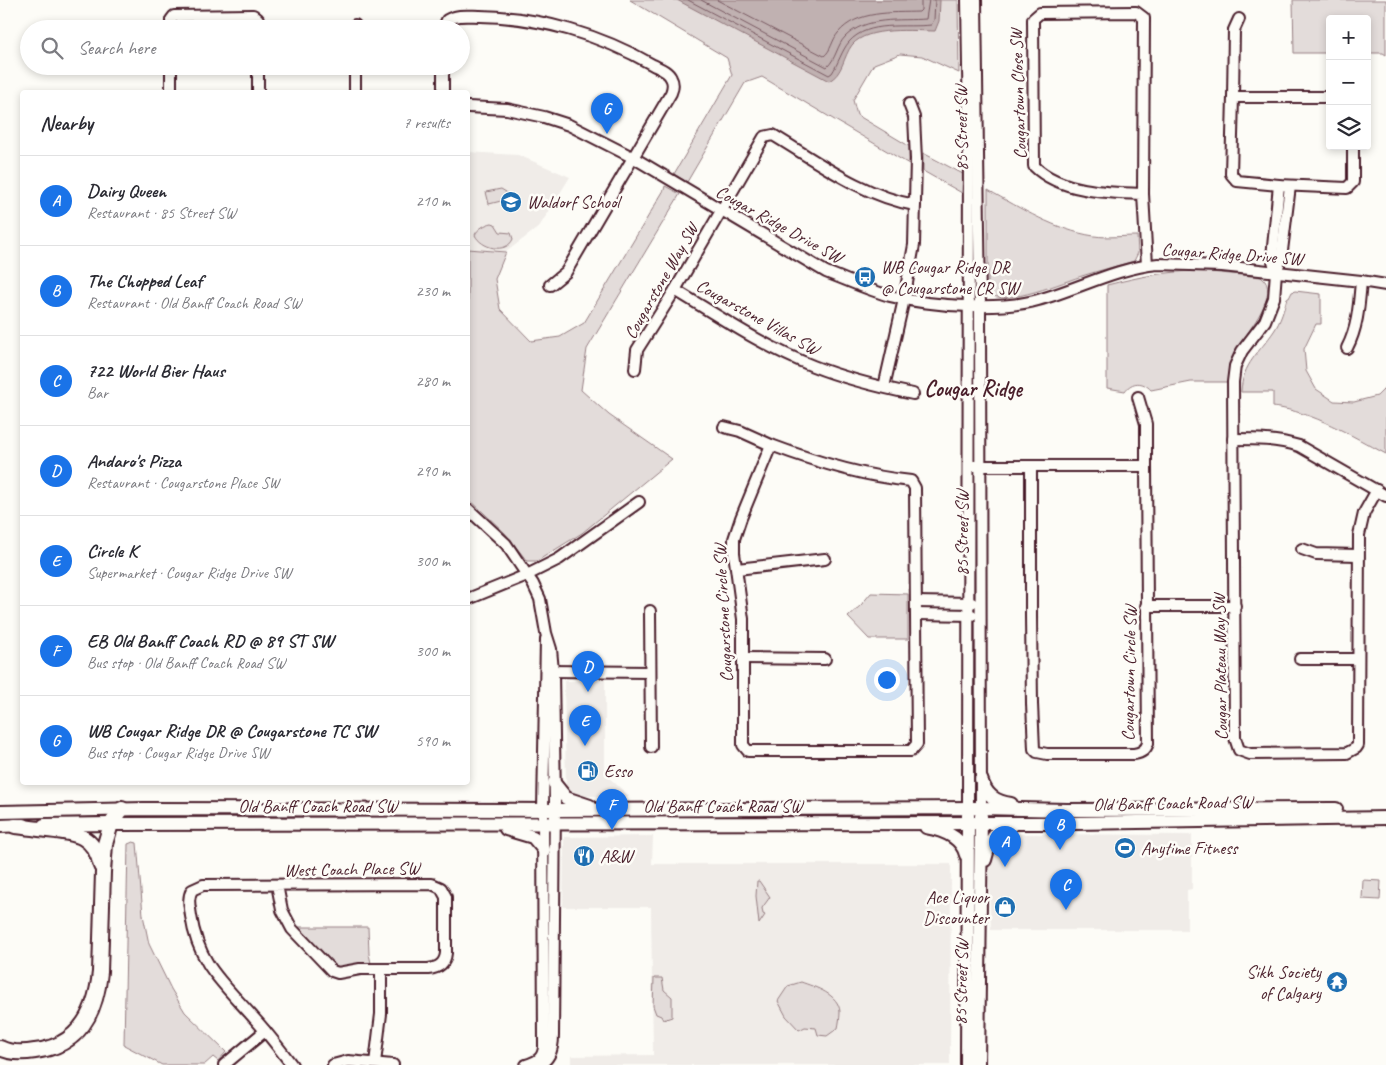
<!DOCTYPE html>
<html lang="en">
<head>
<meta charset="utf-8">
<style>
  body { margin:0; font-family:Caveat,sans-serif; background:#f2f2f3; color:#2b2b33 }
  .controls { position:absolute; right:15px; top:15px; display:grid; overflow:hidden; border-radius:5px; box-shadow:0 2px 8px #0003 }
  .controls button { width:45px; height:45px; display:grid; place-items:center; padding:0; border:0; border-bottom:1px solid #e1e1e2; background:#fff; color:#2b2b33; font:25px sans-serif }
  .you { position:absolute; left:886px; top:679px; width:18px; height:18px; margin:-12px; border:4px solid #fff; border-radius:50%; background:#1a73e8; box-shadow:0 0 0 8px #1a73e833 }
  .badge { display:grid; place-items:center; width:32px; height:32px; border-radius:50%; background:#1a73e8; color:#fff; font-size:16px; font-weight:700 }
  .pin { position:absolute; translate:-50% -41px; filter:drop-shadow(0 1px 2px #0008) }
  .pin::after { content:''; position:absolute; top:26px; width:18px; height:15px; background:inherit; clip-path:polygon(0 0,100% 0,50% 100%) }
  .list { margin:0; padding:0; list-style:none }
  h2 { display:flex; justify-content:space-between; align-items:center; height:65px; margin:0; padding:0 20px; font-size:21px }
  h2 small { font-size:16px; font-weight:400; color:#7c7c81 }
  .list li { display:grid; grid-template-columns:32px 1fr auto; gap:15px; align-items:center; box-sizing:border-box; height:90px; padding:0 20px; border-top:1px solid #e1e1e2 }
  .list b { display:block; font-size:19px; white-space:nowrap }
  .list p { margin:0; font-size:16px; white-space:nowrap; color:#7c7c81 }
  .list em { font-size:16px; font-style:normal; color:#7c7c81 }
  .icon { flex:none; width:28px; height:28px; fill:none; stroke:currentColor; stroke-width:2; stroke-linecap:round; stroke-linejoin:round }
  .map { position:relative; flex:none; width:1386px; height:1065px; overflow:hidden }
  .search { position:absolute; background:#fff; box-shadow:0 2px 8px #0003; left:20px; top:20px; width:450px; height:55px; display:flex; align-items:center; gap:12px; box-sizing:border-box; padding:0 18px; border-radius:28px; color:#7c7c81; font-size:19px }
  .panel { position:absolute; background:#fff; box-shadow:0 2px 8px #0003; left:20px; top:90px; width:450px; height:695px; border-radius:5px }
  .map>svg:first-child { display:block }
</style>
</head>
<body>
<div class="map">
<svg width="1386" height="1065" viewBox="0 0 1386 1065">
  <rect width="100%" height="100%" fill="#fdfcf7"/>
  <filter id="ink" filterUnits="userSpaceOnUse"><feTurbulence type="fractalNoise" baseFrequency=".02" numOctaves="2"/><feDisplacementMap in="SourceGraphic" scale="10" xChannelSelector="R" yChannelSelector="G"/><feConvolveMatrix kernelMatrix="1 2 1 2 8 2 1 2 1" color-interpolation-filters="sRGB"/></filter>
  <g filter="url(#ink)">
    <g fill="#f0ece8">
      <polygon points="468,152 518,155 570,177 539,227 506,252 468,249"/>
      <polygon points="605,680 605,774 629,796 577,796 566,787 564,681"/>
      <polygon points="1007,834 1192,835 1192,889 1187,890 1187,930 991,930 988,864 993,849"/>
      <polygon points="653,836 652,864 951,864 950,1065 571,1065 571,1056 653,1055 651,907 563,907 564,837"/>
    </g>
    <g fill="#e3dcda" stroke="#967e82">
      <polygon points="630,0 958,0 959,73 922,56 900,54 874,64 853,100 857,115 909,146 909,164 762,77 745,83 687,182 674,174 732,75 727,58"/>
      <polygon points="1293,0 1386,0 1386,55 1383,53 1367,53 1367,19 1330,19 1330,53 1294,53"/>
      <polygon points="923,153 963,174 962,193 923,171"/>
      <polygon points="665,186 680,194 587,349 581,390 609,415 672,459 582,533 537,561 527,561 505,533 468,498 468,249 506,252 495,279 500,309 531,341 560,337 584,323 664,190"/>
      <polygon points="501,189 506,192 505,200 489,204 486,192"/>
      <path d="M 988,190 C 1022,209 1055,230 1094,236 C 1108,238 1123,236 1137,236 L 1138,253 L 1134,261 C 1117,266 1101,270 1085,275 C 1065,281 1004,308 988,293 Z"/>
      <path d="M 492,223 L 495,224 L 500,232 L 511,233 L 513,239 C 506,255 481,248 475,235 C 477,229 486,224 492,223 Z"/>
      <path d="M 1200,271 L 1261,277 C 1282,292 1248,330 1240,345 C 1234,356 1232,370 1228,382 L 1191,382 L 1151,390 C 1143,381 1132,381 1125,391 L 1107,388 L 1107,285 C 1138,277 1167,271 1200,271 Z"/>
      <path d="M 1295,291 L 1321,294 L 1321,324 L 1316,324 L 1304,349 L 1306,371 L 1316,389 L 1334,401 L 1354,402 L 1377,396 L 1386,387 L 1386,454 C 1350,435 1314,412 1273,407 L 1273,392 L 1241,392 C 1242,364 1260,352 1274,331 C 1281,321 1284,309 1287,298 L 1289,298 L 1292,292 Z"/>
      <polygon points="871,593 908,594 908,639 869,639 848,617 861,605"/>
      <polygon points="133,842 137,843 143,915 149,944 171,989 185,1012 226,1052 218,1061 213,1057 204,1065 162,1065 124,1045 128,844"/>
      <polygon points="1363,880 1381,881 1380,900 1362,899"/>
      <polygon points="757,881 759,881 770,897 762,908 763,914 765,915 759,924 756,896"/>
      <path d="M 299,927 L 368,927 L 369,954 L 371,963 C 359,963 345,968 334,966 Z"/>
      <polygon points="654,978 662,978 664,990 672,997 672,1017 663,1020 661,1016 656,1014 653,1006"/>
      <path d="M 801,982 C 815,987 839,994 840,1012 C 840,1017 839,1023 838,1028 L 827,1036 L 818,1035 L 816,1028 L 805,1027 L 799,1030 L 786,1016 L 778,1001 L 788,986 Z"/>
    </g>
    <path fill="#c0b1b1" stroke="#91777b" d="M 677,0 L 940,0 L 940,1 L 939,21 L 935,31 C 913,31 868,26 852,45 C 843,57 843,74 829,81 Z"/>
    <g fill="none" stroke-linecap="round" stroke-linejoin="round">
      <g stroke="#795961" stroke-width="1">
        <path d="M 688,0 L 829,75 L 832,73 C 838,64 842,50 849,42 C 868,20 906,28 931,25 L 934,20 L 935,0"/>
        <path d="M 701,0 L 827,67 C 836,59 837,45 845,37 C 866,16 899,21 926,19 L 929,0"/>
        <path d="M 717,0 L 824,56 C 831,51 832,40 838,33 C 857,10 892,13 919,12 L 921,10 L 921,0"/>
      </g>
      <g stroke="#4a1f2b" stroke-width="14">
        <g id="minor">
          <polyline points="967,0 969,134 968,808"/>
          <polyline points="976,0 980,306 981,808"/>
          <polyline points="355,25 355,29"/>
          <polyline points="171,29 171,20 174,16 253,15 258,19 258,29"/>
          <path d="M 443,29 L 447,20 C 457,14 469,16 480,16 C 540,17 601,35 653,65 C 659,68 668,71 671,78 C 674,83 673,88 671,93 L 566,272 L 550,285"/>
          <polyline points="171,66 171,92"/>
          <polyline points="258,66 258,92"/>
          <polyline points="355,66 355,92"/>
          <polyline points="443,66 443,92"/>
          <polyline points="1233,97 1234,30 1239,19"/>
          <polyline points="1330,97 1233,97 1231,174 1237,181 1279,185 1347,188 1353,182 1353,146"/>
          <path d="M 468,107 L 507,109 L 544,117 L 569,125 L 634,158 L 826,272 C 847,280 868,290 890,296 C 930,306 999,311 1038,300 C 1078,289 1116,268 1158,264 L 1222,266 L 1361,281 L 1386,285"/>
          <polyline points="1279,185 1272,257 1276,272 1274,298 1265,321 1242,351 1235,366 1233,382 1235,738 1239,750 1250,754 1347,753 1356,748 1358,745 1359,535 1364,513 1377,490"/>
          <path d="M 1143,194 C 1109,193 1060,192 1034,166 L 1033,19 L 1040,13 L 1136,12 L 1144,18 L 1143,194 L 1147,265"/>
          <polyline points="1276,272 1281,259 1290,186"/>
          <path d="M 675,290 C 720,317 764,347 813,366 C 846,379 879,387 913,394"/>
          <path d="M 1347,348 C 1358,327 1359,305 1361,281"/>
          <path d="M 635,369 L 637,350 L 675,290 L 764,137 L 773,135 C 818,162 863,196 915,205"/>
          <polyline points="884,387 904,299 914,245 916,159 914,117 909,104"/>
          <polyline points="1138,397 1146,424 1146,466"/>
          <polyline points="724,427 740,431 771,445"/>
          <path d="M 1233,439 C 1256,439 1277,439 1299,446 L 1386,496"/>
          <path d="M 771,445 C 816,462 862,476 911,481 L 915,488 L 917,744 L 911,751 L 748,751 L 743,745 L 743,619 L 734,553 L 734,539 L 741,518 Z"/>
          <path d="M 969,466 L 1146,466 L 1148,743 C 1146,750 1141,753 1134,754 L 1047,754 L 1037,752 L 1034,749 L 1032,704 L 1031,616 L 1031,466"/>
          <path d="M 468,509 L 506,544 L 533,584 L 540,599 L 546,633 L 551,649 L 553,671 L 555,801 L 553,1036 C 553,1049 550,1060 538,1065"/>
          <polyline points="1302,549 1316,554 1358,555"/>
          <polyline points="737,569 825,559"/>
          <polyline points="468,599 527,575 559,559 639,502"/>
          <polyline points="916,602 972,603"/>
          <polyline points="1146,606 1235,606"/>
          <polyline points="650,611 651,747"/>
          <polyline points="916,614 972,615"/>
          <polyline points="743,658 825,659"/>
          <polyline points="1300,659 1358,659"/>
          <polyline points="548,671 650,672"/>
          <path d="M 277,885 L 282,910 L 292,929 L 332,971 L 338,973 L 360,969 L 428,969 C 438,968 445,964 446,953 L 446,897 L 441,888 L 432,884 L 203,885 L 192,890 C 187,899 190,907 191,916 C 198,964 223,983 253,1017 C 267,1032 279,1048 292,1065"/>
          <polyline points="375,1063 381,1014 381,969"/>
          <polyline points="224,1065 265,1031"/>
          <polyline points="333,1065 348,1061 393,1065"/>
          <path d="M 526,1065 C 536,1062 543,1059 544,1047 L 543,810 L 546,639"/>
        </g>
      </g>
      <g stroke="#4a1f2b" stroke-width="16">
        <g id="major">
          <path d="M 981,779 C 986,795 995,802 1011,804"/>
          <polyline points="554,783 566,798 590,806"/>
          <polyline points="0,812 144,809 555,810 981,808 1067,810 1336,809"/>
          <polyline points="44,825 111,824 1075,823 1386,818"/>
          <polyline points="0,826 24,825"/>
          <path d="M 926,827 C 943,830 962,837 966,855"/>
          <polyline points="506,829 533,837 544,850"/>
          <path d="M 985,860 C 990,841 992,831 1012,825"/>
          <polyline points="967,1065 968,815"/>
          <polyline points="978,1065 981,816"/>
        </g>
      </g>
      <g stroke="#4a1f2b" stroke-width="18">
        <g id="highway">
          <path d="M 15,826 C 26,827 37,829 47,830 C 75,833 94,834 101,866"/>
          <path d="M 0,1048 C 10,1053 23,1053 35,1051 C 79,1046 96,1013 100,972 L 103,872 L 105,844 L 111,824 L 122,809"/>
        </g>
      </g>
      <use href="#minor" stroke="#fdfcf7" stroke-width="10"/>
      <use href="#major" stroke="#fdfcf7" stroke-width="12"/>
      <use href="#highway" stroke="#fdfcf7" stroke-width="14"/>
    </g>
  </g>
  <defs>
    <g id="school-disc" transform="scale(1.125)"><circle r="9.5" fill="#1f6fb2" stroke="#fdfcf7"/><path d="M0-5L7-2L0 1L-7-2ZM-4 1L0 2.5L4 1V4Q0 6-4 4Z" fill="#fff"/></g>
    <g id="bus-disc" transform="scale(1.125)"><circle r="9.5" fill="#1f6fb2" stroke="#fdfcf7"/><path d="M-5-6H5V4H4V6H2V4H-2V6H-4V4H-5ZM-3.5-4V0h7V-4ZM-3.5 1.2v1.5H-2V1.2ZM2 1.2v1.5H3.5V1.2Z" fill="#fff"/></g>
    <g id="fuel-disc" transform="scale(1.125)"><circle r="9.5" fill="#1f6fb2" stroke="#fdfcf7"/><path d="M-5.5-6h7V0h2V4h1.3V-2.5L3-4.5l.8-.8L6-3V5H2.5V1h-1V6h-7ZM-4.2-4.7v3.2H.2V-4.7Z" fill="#fff"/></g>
    <g id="stadium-disc" transform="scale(1.125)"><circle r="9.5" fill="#1f6fb2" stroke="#fdfcf7"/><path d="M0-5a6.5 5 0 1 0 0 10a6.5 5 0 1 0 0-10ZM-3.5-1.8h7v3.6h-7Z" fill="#fff"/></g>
    <g id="restaurant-disc" transform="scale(1.125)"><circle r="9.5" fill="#1f6fb2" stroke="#fdfcf7"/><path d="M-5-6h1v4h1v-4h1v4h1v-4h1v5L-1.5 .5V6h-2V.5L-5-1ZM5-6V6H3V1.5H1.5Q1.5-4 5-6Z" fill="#fff"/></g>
    <g id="shop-disc" transform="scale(1.125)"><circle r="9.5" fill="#1f6fb2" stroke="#fdfcf7"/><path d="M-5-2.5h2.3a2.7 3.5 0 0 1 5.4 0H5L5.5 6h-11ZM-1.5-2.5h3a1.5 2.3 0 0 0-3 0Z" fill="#fff"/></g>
    <g id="temple-disc" transform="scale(1.125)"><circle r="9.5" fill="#1f6fb2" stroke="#fdfcf7"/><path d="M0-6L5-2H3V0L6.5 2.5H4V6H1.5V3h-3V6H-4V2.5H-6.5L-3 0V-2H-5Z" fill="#fff"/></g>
  </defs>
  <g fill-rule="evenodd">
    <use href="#school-disc" x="511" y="202"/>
    <use href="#bus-disc" x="865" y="277"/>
    <use href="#fuel-disc" x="588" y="771"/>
    <use href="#stadium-disc" x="1125" y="848"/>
    <use href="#restaurant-disc" x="584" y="856"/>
    <use href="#shop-disc" x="1005" y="907"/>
    <use href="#temple-disc" x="1337" y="982"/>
  </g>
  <g text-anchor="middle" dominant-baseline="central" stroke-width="5" stroke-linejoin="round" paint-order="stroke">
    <g font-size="18" fill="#4a1f2b" stroke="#fdfcf7">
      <text transform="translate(1018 94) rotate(-92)">Cougartown Close SW</text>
      <text transform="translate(961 128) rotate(-91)">85 Street SW</text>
      <text transform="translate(779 224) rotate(29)">Cougar Ridge Drive SW</text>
      <text transform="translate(1232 254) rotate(4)">Cougar Ridge Drive SW</text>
      <text transform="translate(661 281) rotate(-60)">Cougarstone Way SW</text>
      <text transform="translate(758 317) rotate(29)">Cougarstone Villas SW</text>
      <text transform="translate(962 533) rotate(-90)">85 Street SW</text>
      <text transform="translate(723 613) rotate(-93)">Cougarstone Circle SW</text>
      <text transform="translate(1220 667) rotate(-91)">Cougar Plateau Way SW</text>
      <text transform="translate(1129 673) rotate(-89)">Cougartown Circle SW</text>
      <text transform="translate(1173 803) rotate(-1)">Old Banff Coach Road SW</text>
      <text x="318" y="806">Old Banff Coach Road SW</text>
      <text x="723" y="806">Old Banff Coach Road SW</text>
      <text transform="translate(352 869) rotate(-1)">West Coach Place SW</text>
      <text transform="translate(961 982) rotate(-89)">85 Street SW</text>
    </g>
    <g font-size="18" fill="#4a1f2b" stroke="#fdfcf7" text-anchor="start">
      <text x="527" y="202">Waldorf School</text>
      <text x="881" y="267">WB Cougar Ridge DR<tspan x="881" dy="21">@ Cougarstone CR SW</tspan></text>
      <text x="604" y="771">Esso</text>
      <text x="1141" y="848">Anytime Fitness</text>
      <text x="600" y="856">A&amp;W</text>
      <text x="989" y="897" text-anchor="end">Ace Liquor<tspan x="989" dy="21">Discounter</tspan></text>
      <text x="1321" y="972" text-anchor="end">Sikh Society<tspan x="1321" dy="21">of Calgary</tspan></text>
    </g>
    <g font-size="22" font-weight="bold" fill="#4a1f2b" stroke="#fdfcf7">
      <text x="973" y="389">Cougar Ridge</text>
    </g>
  </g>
</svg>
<div class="controls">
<button>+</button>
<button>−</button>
<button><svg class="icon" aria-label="layers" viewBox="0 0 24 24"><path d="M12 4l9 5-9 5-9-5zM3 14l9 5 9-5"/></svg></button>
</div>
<div class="you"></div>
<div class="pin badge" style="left:1005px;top:867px">A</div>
<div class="pin badge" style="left:1060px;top:850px">B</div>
<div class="pin badge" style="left:1066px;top:910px">C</div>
<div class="pin badge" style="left:588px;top:692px">D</div>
<div class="pin badge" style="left:585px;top:746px">E</div>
<div class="pin badge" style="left:612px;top:830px">F</div>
<div class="pin badge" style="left:607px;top:134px">G</div>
<div class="search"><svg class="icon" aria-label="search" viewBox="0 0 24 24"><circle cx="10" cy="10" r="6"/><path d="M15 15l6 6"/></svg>Search here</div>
<section class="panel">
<h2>Nearby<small>7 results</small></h2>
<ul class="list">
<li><span class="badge">A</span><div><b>Dairy Queen</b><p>Restaurant · 85 Street SW</p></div><em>210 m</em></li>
<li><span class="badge">B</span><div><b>The Chopped Leaf</b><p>Restaurant · Old Banff Coach Road SW</p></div><em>230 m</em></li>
<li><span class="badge">C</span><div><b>722 World Bier Haus</b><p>Bar</p></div><em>280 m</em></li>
<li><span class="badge">D</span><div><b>Andaro's Pizza</b><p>Restaurant · Cougarstone Place SW</p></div><em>290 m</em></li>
<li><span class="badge">E</span><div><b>Circle K</b><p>Supermarket · Cougar Ridge Drive SW</p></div><em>300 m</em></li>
<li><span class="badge">F</span><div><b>EB Old Banff Coach RD @ 89 ST SW</b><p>Bus stop · Old Banff Coach Road SW</p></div><em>300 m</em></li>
<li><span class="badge">G</span><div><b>WB Cougar Ridge DR @ Cougarstone TC SW</b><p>Bus stop · Cougar Ridge Drive SW</p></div><em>590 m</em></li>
</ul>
</section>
</div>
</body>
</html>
